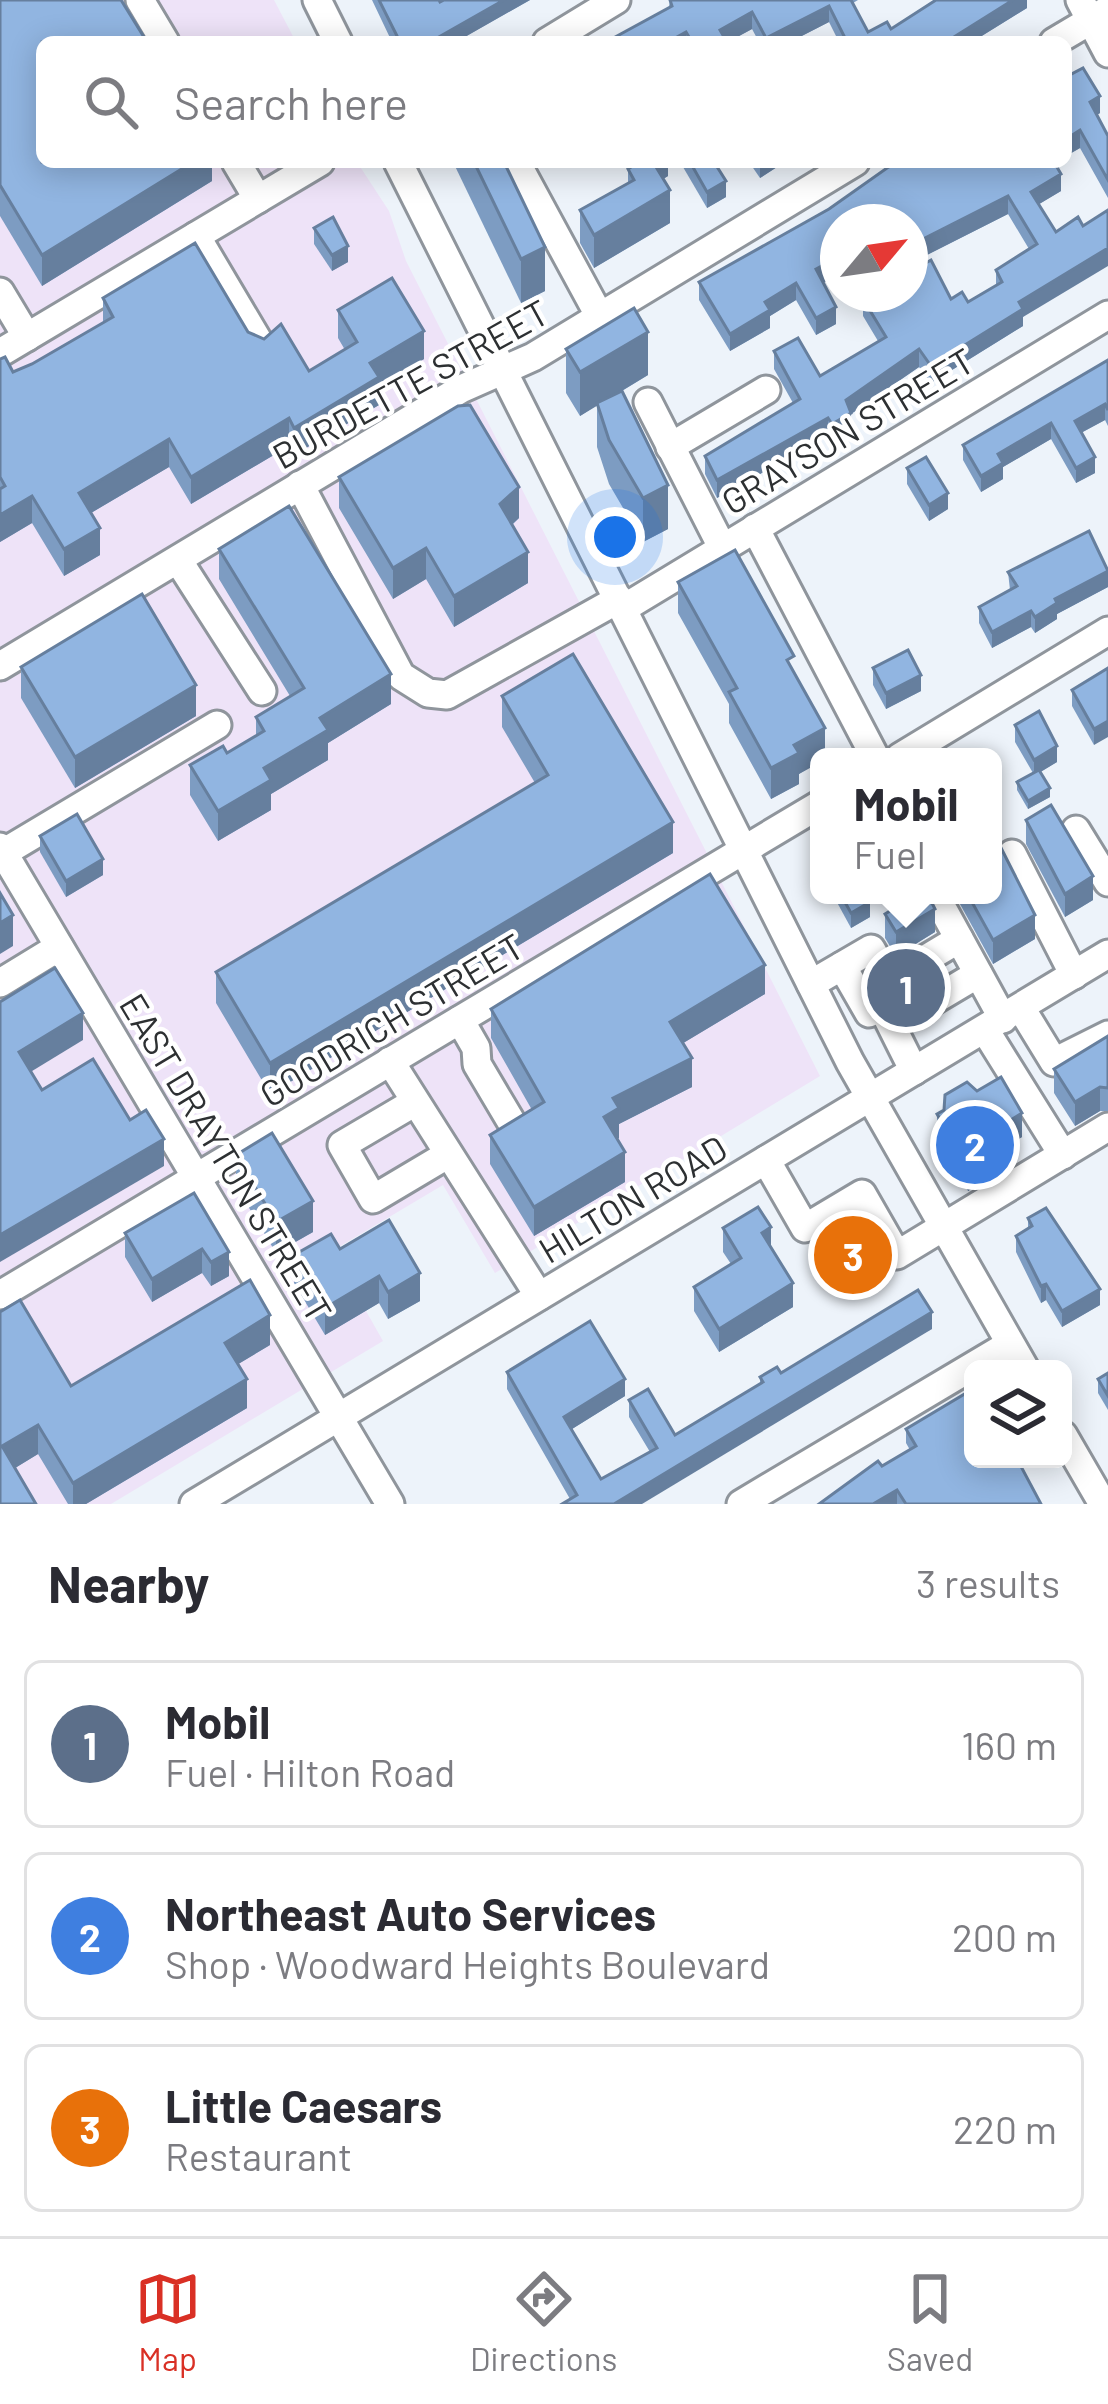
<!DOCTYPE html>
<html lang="en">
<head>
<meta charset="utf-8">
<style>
  body { margin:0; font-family:Barlow,sans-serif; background:#f2f2f3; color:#2b2b33 }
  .controls { position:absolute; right:36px; bottom:36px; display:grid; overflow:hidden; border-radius:18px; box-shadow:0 6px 30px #0003 }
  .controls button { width:108px; height:108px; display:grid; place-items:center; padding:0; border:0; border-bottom:3px solid #e1e1e2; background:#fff; color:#2b2b33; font:60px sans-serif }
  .compass { position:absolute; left:820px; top:204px; width:108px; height:108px; border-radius:50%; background:#fff; box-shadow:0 6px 30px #0003; rotate:61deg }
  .you { position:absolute; left:615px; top:537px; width:42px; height:42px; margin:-30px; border:9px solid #fff; border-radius:50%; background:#1a73e8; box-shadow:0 0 0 18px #1a73e833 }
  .badge { display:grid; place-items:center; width:78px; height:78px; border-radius:50%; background:#d93025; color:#fff; font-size:39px; font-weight:700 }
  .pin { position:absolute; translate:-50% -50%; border:6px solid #fff; box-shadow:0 3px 12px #0006 }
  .popup { position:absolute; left:810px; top:748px; width:192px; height:156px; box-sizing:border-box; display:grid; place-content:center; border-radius:18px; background:#fff; filter:drop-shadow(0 3px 9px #0005); font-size:39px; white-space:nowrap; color:#7c7c81 }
  .popup b { font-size:45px; color:#2b2b33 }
  .popup::after { content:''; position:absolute; left:50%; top:100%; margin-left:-24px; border:24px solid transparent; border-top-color:#fff }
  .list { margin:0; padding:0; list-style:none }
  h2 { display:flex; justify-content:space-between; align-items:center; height:156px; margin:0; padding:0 48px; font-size:51px }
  h2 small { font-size:39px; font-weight:400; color:#7c7c81 }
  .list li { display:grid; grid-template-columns:78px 1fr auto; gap:36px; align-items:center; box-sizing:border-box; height:168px; margin:0 24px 24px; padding:0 24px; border:3px solid #e1e1e2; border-radius:18px }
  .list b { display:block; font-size:45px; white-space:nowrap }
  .list p { margin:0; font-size:39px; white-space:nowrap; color:#7c7c81 }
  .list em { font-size:39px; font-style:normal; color:#7c7c81 }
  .icon { flex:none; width:66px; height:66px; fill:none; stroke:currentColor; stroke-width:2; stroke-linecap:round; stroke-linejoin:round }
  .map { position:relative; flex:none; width:1108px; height:1504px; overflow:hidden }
  .search { position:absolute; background:#fff; box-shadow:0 6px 30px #0003; left:36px; right:36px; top:36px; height:132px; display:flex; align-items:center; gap:30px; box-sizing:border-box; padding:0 42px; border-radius:18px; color:#7c7c81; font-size:45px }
  .sheet { height:732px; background:#fff }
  nav { display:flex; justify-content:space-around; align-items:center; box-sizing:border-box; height:168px; border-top:3px solid #e1e1e2; background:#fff; font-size:33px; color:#7c7c81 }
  nav a { display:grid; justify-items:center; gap:6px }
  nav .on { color:#d93025 }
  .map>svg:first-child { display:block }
</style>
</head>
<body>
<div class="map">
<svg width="1108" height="1504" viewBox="0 0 1108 1504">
  <rect width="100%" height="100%" fill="#edf3fa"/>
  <polygon fill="#eee3f8" points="0,0 274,0 296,42 42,42 42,162 357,162 389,211 406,261 820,1076 495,1273 443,1185 332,1251 383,1341 111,1504 0,1504"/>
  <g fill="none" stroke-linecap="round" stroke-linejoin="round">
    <g stroke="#8f959c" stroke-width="33">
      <g id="minor">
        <polyline points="140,0 165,42"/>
        <polyline points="317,0 338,42"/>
        <polyline points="1080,0 1108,53"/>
        <polyline points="547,42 616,0"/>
        <polyline points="1054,42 1108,10"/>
        <polyline points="236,162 258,199"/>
        <polyline points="398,162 850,1062 1025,1369"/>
        <polyline points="516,162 600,317"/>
        <polyline points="196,236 263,349"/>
        <polyline points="0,292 27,337"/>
        <polyline points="0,353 320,162"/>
        <polyline points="648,402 722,547"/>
        <polyline points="670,447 766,390"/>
        <polyline points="300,485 401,676 428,693 447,695 619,599"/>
        <polyline points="755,528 875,757"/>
        <polyline points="178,560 262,691"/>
        <polyline points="624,608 1108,315"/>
        <polyline points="0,666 461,389 533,357 855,162"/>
        <polyline points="900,757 1108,631"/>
        <polyline points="1076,830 1108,882"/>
        <polyline points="0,847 390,1504"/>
        <polyline points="3,853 217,725"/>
        <polyline points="1012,854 1074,975"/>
        <polyline points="940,904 1003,1019"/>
        <polyline points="842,966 869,1013 897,995"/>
        <polyline points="889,981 959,939"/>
        <polyline points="0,983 59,947"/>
        <polyline points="811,984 871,949 909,1015 978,974"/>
        <polyline points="881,1005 914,1071"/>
        <polyline points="1021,1008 1054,1062 1108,1035"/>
        <polyline points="460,1020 476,1048 477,1064 512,1123"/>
        <polyline points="985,1030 1063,1155"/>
        <polyline points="390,1061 539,1296"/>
        <polyline points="415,1102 342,1145 373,1199 447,1155"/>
        <polyline points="766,1160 805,1228 862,1194 897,1255 1108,1127"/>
        <polyline points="0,1295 819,805"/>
        <polyline points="1063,1435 1103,1504"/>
        <polyline points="194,1504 1108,954"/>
        <polyline points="741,1504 1010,1344"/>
      </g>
    </g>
    <use href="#minor" stroke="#fff" stroke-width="27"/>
  </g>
  <g fill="#7d9cc2">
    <polygon points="0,0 212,162 212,181 42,286 0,216"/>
    <polygon points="372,0 439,0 440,2 530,0 456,42 392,42"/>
    <polygon points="670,0 858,0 853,3 868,32 891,29 934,0 1027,0 1027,8 972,42 839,42 829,22 790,42 759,42 752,29 728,42 606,42 669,7"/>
    <polygon points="1066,77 1100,113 1097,115 1108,136 1108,198 1080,148 1066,156"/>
    <polygon points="453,162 504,162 545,291 521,303"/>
    <polygon points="636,162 668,162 668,176 663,179 670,223 594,268 580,243 580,210 628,183 628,169 637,164"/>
    <polygon points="683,162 714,162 726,197 707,208 683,167"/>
    <polygon points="749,162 777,162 777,167 760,178"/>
    <polygon points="898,162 1056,162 1055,163 1061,191 1039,204 1056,232 1023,317 1023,326 931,383 919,367 851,414 851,431 832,442 828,436 717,498 705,474 705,456 793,403 774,369 774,351 820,376 878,341 863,316 863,299 951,299 968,302 996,286 996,270 1029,249 1008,214 919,259 910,243 910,222 838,222 838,274 823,283 836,324 816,335 796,300 770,316 770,328 730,351 699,300 699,282 829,209"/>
    <polygon points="314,228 348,262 332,271 314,244"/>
    <polygon points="103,298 248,332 309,371 345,350 338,338 338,310 424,359 379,386 379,405 294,455 289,446 191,504 169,467 91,513 100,555 64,576 32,523 0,542 0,359 13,372 32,364 103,323"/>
    <polygon points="566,349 648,375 617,394 668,529 643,542 609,484 597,447 597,405 580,416 566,393"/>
    <polygon points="1108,360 1108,426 1105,420 1081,433 1095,473 1076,483 1051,439 1003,467 1003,479 981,492 963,460 963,445"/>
    <polygon points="907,468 948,509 929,521 907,484"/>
    <polygon points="339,477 519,518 512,525 528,583 454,627 426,579 393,599 339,508"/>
    <polygon points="219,549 391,704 328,743 328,760 271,794 271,810 218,841 190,795 190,765 227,753 256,736 256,717 290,696 219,579"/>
    <polygon points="1108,570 1108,587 1057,614 1057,619 1035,633 1031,627 992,648 979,623 979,607 1010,590 1008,572"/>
    <polygon points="678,582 794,673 825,757 799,774 799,784 771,799 729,723 729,704 678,613"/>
    <polygon points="21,667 196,716 75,788 21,698"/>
    <polygon points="873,668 921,691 886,709 873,685"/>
    <polygon points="1108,668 1094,745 1072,706 1072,690"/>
    <polygon points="502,696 673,853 270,1094 216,1003 216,972 535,783 502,727"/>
    <polygon points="1015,725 1057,762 1040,772 1050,797 1028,809 1017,790 1017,782 1033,773 1015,742"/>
    <polygon points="1026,820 1093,900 1065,917 1026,844"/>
    <polygon points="40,836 103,875 66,897 40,852"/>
    <polygon points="819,840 819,869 813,858 813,843"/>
    <polygon points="833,895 866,895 870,917 851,928"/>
    <polygon points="955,895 993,895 1035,939 993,964"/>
    <polygon points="885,914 935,932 896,956 885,938"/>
    <polygon points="765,994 683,1043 692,1087 619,1124 619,1138 617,1139 625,1182 534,1236 490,1164 490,1135 532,1110 491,1038 491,1009"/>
    <polygon points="1108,1036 1108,1111 1100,1111 1075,1126 1054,1093 1054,1069"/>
    <polygon points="937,1114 1022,1137 1005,1147 1005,1168 968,1191 937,1138"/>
    <polygon points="236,1155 313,1232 276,1253 236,1186"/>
    <polygon points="194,1193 229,1276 211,1286 202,1273 152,1302 125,1257 125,1233"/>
    <polygon points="1028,1218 1100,1305 1062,1327 1046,1300 1041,1303 1016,1252 1016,1236 1028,1229"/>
    <polygon points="723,1228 771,1247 793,1307 719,1352 694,1311 694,1287 731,1264 723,1252"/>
    <polygon points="823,1232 876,1276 849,1292 823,1248"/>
    <polygon points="340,1249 420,1301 388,1319 379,1303 325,1335 294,1283 294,1255"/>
    <polygon points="0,1312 71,1386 270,1345 238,1364 247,1408 86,1504 68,1504 38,1454 15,1468 0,1504"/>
    <polygon points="932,1329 570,1499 507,1389 507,1372 625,1396 572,1429 601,1479 650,1452 629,1417 629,1400 675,1435 760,1384 760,1377"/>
    <polygon points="1108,1373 1108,1410 1098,1393 1098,1379"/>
    <polygon points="906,1429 1041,1504 819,1504 910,1450 906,1443"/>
  </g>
  <g fill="#667f9e">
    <polygon points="504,0 530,0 456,42 430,42"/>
    <polygon points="1013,0 1027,0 1027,8 972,42 946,42"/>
    <polygon points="829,6 829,22 790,42 766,42 766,38"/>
    <polygon points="752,12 752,29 728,42 720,30"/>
    <polygon points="686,32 686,42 668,42"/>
    <polygon points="1100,96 1100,113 1090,119 1090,102"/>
    <polygon points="1080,130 1080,148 1066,156 1066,139"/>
    <polygon points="193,162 212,162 212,181 42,286 42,255"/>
    <polygon points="664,162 668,162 668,176 650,187 650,171"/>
    <polygon points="760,162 777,162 777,167 760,178"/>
    <polygon points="1061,174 1061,191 1031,209 1031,192"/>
    <polygon points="726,181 726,197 707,208 707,192"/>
    <polygon points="670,190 670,223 594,268 594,235"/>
    <polygon points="1008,196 1008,214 919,259 919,241"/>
    <polygon points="348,246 348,262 332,271 332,255"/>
    <polygon points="545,247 545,291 521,303 521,259"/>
    <polygon points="1108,248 1108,266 1023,317 1023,326 931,383 931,366 1019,302"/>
    <polygon points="838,257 838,274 816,287 816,269"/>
    <polygon points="796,283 796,300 770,316 770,328 730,351 730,334 765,302"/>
    <polygon points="836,307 836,324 816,335 816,318"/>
    <polygon points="424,331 424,359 379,386 379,405 294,455 294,428 370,363"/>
    <polygon points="648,332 648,375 580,416 580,372"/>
    <polygon points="919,349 919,367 851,414 851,431 832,442 832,424 846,400"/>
    <polygon points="1105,404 1105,420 1075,436 1075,421"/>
    <polygon points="289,418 289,446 191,504 191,477"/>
    <polygon points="828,418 828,436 717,498 717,480"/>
    <polygon points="1051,423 1051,439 1003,467 1003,479 981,492 981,476 998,454"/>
    <polygon points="169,439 169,467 79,520 79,493"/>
    <polygon points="1095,457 1095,473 1076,483 1076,468"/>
    <polygon points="668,485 668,529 643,542 643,498"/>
    <polygon points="519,487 519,518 500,535 500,504"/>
    <polygon points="948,493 948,509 929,521 929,505"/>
    <polygon points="32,496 32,523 0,542 0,515"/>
    <polygon points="100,528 100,555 64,576 64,549"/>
    <polygon points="426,548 426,579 393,599 393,568"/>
    <polygon points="528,552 528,583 454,627 454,596"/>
    <polygon points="1108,571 1108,587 1057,614 1057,619 1035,633 1035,617 1055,599"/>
    <polygon points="1031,611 1031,627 992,648 992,632"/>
    <polygon points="391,674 391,704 328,743 328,760 271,794 271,810 218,841 218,811 320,718"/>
    <polygon points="921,675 921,691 886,709 886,693"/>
    <polygon points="196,685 196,716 75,788 75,757"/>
    <polygon points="1108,721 1108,737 1094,745 1094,729"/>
    <polygon points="825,728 825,757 819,757 819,763 799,774 799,784 771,799 771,768 794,745"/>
    <polygon points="1057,746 1057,762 1034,776 1034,760"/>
    <polygon points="1050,788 1050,797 1028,809 1028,801"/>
    <polygon points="673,822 673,853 270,1094 270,1063"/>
    <polygon points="103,859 103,875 66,897 66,881"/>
    <polygon points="1093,876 1093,900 1065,917 1065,894"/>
    <polygon points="870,902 870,917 851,928 851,913"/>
    <polygon points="935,909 935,932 896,956 896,932"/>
    <polygon points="13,915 13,946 0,954 0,923"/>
    <polygon points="1035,915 1035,939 993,964 993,940"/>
    <polygon points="765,965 765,994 670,1051 670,1022"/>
    <polygon points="83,1013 83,1040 19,1079 19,1052"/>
    <polygon points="692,1058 692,1087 619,1124 619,1138 604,1146 604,1117 613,1098"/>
    <polygon points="1100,1087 1100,1111 1075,1126 1075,1102"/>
    <polygon points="1022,1113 1022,1137 1005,1147 1005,1168 968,1191 968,1167 996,1129"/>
    <polygon points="164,1139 164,1166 0,1262 0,1235"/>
    <polygon points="625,1152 625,1182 534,1236 534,1207"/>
    <polygon points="313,1201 313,1232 276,1253 276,1222"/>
    <polygon points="771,1227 771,1251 762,1233"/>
    <polygon points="202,1249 202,1273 152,1302 152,1279"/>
    <polygon points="229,1252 229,1276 211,1286 211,1262"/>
    <polygon points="876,1260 876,1276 849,1292 849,1276"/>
    <polygon points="420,1273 420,1301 388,1319 388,1292"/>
    <polygon points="379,1276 379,1303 325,1335 325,1308"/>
    <polygon points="793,1283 793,1307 719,1352 719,1329"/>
    <polygon points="1046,1284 1046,1300 1041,1303 1041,1286"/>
    <polygon points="1100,1289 1100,1305 1062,1327 1062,1311"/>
    <polygon points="932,1312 932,1329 642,1504 614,1504"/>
    <polygon points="270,1315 270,1345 225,1372 225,1343"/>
    <polygon points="247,1379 247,1408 86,1504 73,1504 73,1483"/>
    <polygon points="625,1379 625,1396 564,1434 564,1417"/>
    <polygon points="38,1425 38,1454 2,1476 2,1446"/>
    <polygon points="897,1490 897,1504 873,1504"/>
  </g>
  <g fill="#91b5e1" stroke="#667f9e" stroke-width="3">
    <polygon points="0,0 121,0 147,42 42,42 42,162 193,162 42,255 0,185"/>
    <polygon points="379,0 439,0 440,2 444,0 504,0 430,42 400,42"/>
    <polygon points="670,0 851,0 868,32 887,22 891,29 936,0 1013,0 946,42 847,42 829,6 766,38 752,12 720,30 727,42 692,42 686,32 668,42 606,42 672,6"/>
    <polygon points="1083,68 1100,96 1090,102 1108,136 1108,180 1080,130 1066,139 1066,77"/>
    <polygon points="474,162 504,162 545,247 521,259"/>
    <polygon points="639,162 653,162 670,190 594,235 580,210 634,180 628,169"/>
    <polygon points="690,162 714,162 726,181 707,192"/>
    <polygon points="898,162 1054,162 1061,174 1031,192 1056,232 1078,217 1083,226 1108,210 1108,248 1019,302 1023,309 931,366 919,349 846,400 851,413 832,424 828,418 717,480 705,456 800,399 774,351 798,338 820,376 886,337 863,299 872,294 910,294 910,272 931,260 951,299 962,292 968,302 1002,282 996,270 1037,244 1008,196 919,241 910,222 838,222 838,257 816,269 836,307 816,318 796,283 765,302 770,310 730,334 699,282 829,209 887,168"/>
    <polygon points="333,217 348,246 332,255 314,228"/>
    <polygon points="195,243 248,332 264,339 281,324 309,371 357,342 338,310 392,278 424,331 370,363 379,377 294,428 289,418 191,477 169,439 79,493 100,528 64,549 32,496 0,515 0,489 5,486 0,477 0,359 5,357 13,372 32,364 113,317 103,298"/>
    <polygon points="634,308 648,332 580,372 566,349"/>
    <polygon points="1108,360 1108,410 1105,404 1075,421 1095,457 1076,468 1051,423 998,454 1003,463 981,476 963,445"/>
    <polygon points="622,391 668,485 643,498 609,440 597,403"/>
    <polygon points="470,405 519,487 500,504 528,552 454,596 426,548 393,568 339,477 458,406"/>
    <polygon points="926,457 948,493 929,505 907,468"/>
    <polygon points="289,506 391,674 320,718 328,730 264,768 271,780 218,811 190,765 223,746 227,753 264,731 256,717 304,688 219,549"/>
    <polygon points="1089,531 1108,571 1055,599 1057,603 1035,617 1031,611 992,632 979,607 1017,586 1008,572"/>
    <polygon points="735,550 794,656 787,660 825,728 794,745 799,753 771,768 729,692 737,688 678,582"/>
    <polygon points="142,594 196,685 75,757 21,667"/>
    <polygon points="908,650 921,675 886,693 873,668"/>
    <polygon points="573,654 673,822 270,1063 216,972 548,775 502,696"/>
    <polygon points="1108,668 1108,721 1094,729 1072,690"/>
    <polygon points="1039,711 1057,746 1034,760 1015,725"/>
    <polygon points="1039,770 1050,788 1028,801 1017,782"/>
    <polygon points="1051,805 1093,876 1065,894 1026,820"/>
    <polygon points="77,814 103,859 66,881 40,836"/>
    <polygon points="996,838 1035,915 993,940 968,895 993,895 993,839"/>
    <polygon points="710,874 765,965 670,1022 692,1058 613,1098 619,1108 604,1117 625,1152 534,1207 490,1135 544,1102 491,1009"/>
    <polygon points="0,893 13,915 0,923"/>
    <polygon points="841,895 866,895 870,902 851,913"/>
    <polygon points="916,895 928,895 935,909 896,932 885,914"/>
    <polygon points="55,968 83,1013 19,1052 42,1090 93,1059 130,1120 146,1110 164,1139 0,1235 0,1002"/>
    <polygon points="1108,1036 1108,1088 1100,1087 1075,1102 1054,1069"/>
    <polygon points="1001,1077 1022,1113 996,1129 1005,1145 968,1167 937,1114 944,1110 945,1095 967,1082 977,1091"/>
    <polygon points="272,1133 313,1201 276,1222 236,1155"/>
    <polygon points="194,1193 229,1252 211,1262 202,1249 152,1279 125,1233"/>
    <polygon points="758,1207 771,1227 762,1233 793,1283 719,1329 694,1287 741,1258 723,1228"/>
    <polygon points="1046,1208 1100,1289 1062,1311 1046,1284 1041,1286 1016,1236 1032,1226 1028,1218"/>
    <polygon points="849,1216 876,1260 849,1276 823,1232"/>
    <polygon points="389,1220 420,1273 388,1292 379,1276 325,1308 294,1255 331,1234 340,1249"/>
    <polygon points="250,1280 270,1315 225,1343 247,1379 73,1483 38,1425 2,1446 36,1504 0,1504 0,1312 20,1300 71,1386"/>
    <polygon points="918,1290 932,1312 614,1504 562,1504 577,1495 507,1372 590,1321 625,1379 564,1417 601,1479 657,1448 629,1400 648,1389 675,1435 763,1382 760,1377 777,1367 781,1373"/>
    <polygon points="1108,1373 1108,1396 1098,1379"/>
    <polygon points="973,1389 973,1459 1017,1459 1041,1504 906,1504 897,1490 873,1504 819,1504 878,1461 882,1466 916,1446 906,1429"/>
  </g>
  <g text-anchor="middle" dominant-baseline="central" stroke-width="9" stroke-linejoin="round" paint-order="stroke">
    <g font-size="36" fill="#2d3032" stroke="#fff">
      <text transform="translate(410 383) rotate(-29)">BURDETTE STREET</text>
      <text transform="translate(847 430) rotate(-31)">GRAYSON STREET</text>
      <text transform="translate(391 1019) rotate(-31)">GOODRICH STREET</text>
      <text transform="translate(227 1157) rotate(59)">EAST DRAYTON STREET</text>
      <text transform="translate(632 1198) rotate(-31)">HILTON ROAD</text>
    </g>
  </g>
</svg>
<div class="controls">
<button><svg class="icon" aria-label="layers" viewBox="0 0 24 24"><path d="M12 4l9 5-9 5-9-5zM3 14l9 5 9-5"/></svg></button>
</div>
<svg class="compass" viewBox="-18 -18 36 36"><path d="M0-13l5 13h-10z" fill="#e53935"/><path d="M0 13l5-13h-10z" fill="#7c7c81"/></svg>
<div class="you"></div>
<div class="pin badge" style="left:906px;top:988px;background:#5c6f8a">1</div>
<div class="popup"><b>Mobil</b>Fuel</div>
<div class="pin badge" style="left:975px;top:1145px;background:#3f7fe0">2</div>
<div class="pin badge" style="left:853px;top:1255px;background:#e8710a">3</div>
<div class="search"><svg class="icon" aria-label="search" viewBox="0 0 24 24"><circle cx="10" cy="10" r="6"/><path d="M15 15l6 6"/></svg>Search here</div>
</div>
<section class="sheet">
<h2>Nearby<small>3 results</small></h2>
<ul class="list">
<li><span class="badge" style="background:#5c6f8a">1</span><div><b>Mobil</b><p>Fuel · Hilton Road</p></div><em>160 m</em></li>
<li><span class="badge" style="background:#3f7fe0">2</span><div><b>Northeast Auto Services</b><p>Shop · Woodward Heights Boulevard</p></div><em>200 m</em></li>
<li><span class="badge" style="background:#e8710a">3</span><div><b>Little Caesars</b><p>Restaurant</p></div><em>220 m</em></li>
</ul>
</section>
<nav>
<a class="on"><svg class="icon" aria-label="map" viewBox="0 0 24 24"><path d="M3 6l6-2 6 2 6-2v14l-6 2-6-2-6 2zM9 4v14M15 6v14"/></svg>Map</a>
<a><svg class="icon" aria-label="directions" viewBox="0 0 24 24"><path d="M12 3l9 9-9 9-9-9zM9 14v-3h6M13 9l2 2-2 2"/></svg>Directions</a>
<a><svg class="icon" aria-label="saved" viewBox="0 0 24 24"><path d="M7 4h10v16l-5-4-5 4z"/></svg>Saved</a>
</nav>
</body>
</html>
